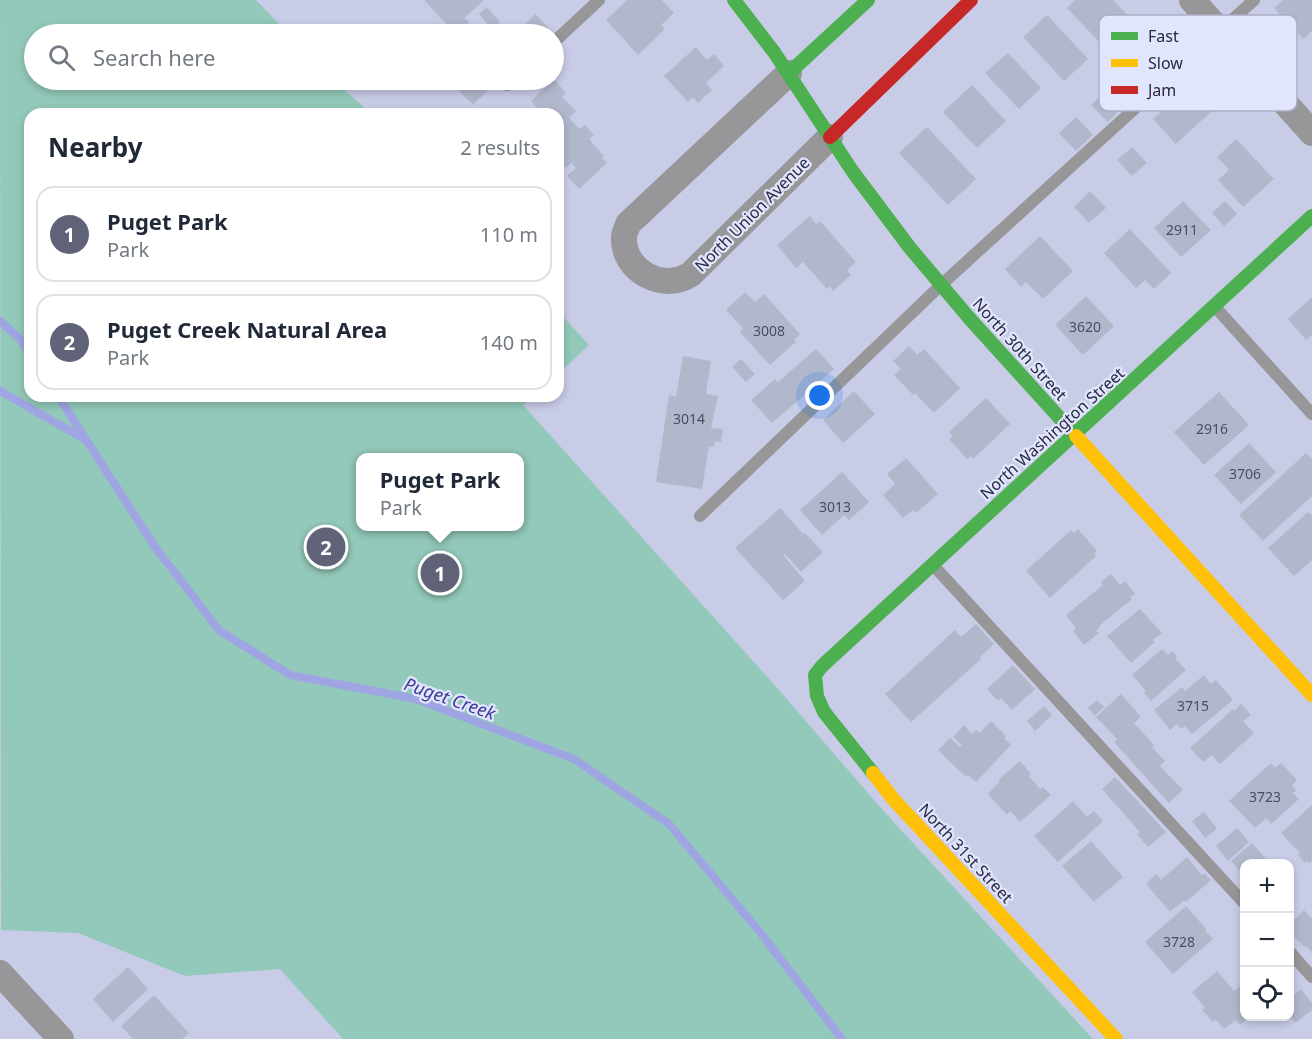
<!DOCTYPE html>
<html lang="en">
<head>
<meta charset="utf-8">
<style>
  body { margin:0; font-family:"Noto Sans",sans-serif; background:#f6f6f7; color:#1f2937 }
  .controls { position:absolute; right:18px; bottom:18px; display:grid; overflow:hidden; border-radius:12px; box-shadow:0 3px 9px #0003 }
  .controls button { width:54px; height:54px; display:grid; place-items:center; padding:0; border:0; border-bottom:2px solid #e0e1e3; background:#fff; color:#1f2937; font:30px sans-serif }
  .you { position:absolute; left:820px; top:396px; width:21px; height:21px; margin:-15px; border:4px solid #fff; border-radius:50%; background:#1a73e8; box-shadow:0 0 0 9px #1a73e833 }
  .badge { display:grid; place-items:center; width:39px; height:39px; border-radius:50%; background:#606278; color:#fff; font-size:20px; font-weight:700 }
  .pin { position:absolute; translate:-50% -50%; border:3px solid #fff; box-shadow:0 2px 6px #0006 }
  .popup { position:absolute; left:356px; top:453px; width:168px; height:78px; box-sizing:border-box; display:grid; place-content:center; border-radius:12px; background:#fff; filter:drop-shadow(0 2px 4px #0005); font-size:20px; white-space:nowrap; color:#747a83 }
  .popup b { font-size:22px; color:#1f2937 }
  .popup::after { content:''; position:absolute; left:50%; top:100%; margin-left:-12px; border:12px solid transparent; border-top-color:#fff }
  .list { margin:0; padding:0; list-style:none }
  h2 { display:flex; justify-content:space-between; align-items:center; height:78px; margin:0; padding:0 24px; font-size:26px }
  h2 small { font-size:20px; font-weight:400; color:#747a83 }
  .list li { display:grid; grid-template-columns:39px 1fr auto; gap:18px; align-items:center; box-sizing:border-box; height:96px; margin:0 12px 12px; padding:0 12px; border:2px solid #e0e1e3; border-radius:18px }
  .list b { display:block; font-size:22px; white-space:nowrap }
  .list p { margin:0; font-size:20px; white-space:nowrap; color:#747a83 }
  .list em { font-size:20px; font-style:normal; color:#747a83 }
  .icon { flex:none; width:33px; height:33px; fill:none; stroke:currentColor; stroke-width:2; stroke-linecap:round; stroke-linejoin:round }
  .map { position:relative; flex:none; width:1312px; height:1039px; overflow:hidden }
  .search { position:absolute; background:#fff; box-shadow:0 3px 9px #0003; left:24px; top:24px; width:540px; height:66px; display:flex; align-items:center; gap:15px; box-sizing:border-box; padding:0 21px; border-radius:33px; color:#747a83; font-size:22px }
  .panel { position:absolute; background:#fff; box-shadow:0 3px 9px #0003; left:24px; top:108px; width:540px; height:294px; border-radius:18px }
  .map>svg:first-child { display:block }
</style>
</head>
<body>
<div class="map">
<svg width="1312" height="1039" viewBox="0 0 1312 1039">
  <rect width="100%" height="100%" fill="#c9cce6"/>
  <g fill="#93c9ba" fill-rule="evenodd">
    <path d="M 0,0 L 256,0 L 289,34 L 34,34 L 34,80 L 333,80 L 372,114 L 30,114 L 30,396 L 533,396 L 523,405 L 779,690 L 880,807 L 1093,1039 L 343,1039 L 280,969 L 185,976 L 78,933 L 1,930 ZM 360,458 L 520,458 L 520,526 L 360,526 Z"/>
    <polygon points="558,311 589,345 558,374"/>
  </g>
  <g fill="none" stroke-linecap="round" stroke-linejoin="round">
    <g stroke="#9fa4e3" stroke-width="8">
      <polyline points="0,321 21,340 30,354"/>
      <polyline points="0,391 86,440"/>
      <polyline points="58,396 155,547 219,630 290,675 416,699 574,759 669,824 759,931 842,1039"/>
    </g>
  </g>
  <g fill="#b1b8cc">
    <polygon points="424,0 484,0 464,18 469,22 462,29 458,25 452,30"/>
    <polygon points="627,0 662,0 674,13 661,25 665,29 638,55 606,20"/>
    <polygon points="1075,0 1113,0 1134,22 1106,49 1067,8"/>
    <polygon points="1283,0 1312,0 1312,31 1303,39 1274,8"/>
    <polygon points="487,7 500,22 492,29 479,14"/>
    <polygon points="535,14 551,31 547,34 520,34 517,32"/>
    <polygon points="1047,15 1088,59 1064,81 1023,37"/>
    <polygon points="696,47 707,60 714,54 724,66 706,83 712,90 698,103 693,97 688,102 664,76"/>
    <polygon points="1008,53 1041,88 1019,109 985,73"/>
    <polygon points="1144,61 1159,78 1138,96 1123,79"/>
    <polygon points="554,79 566,93 562,97 576,111 569,118 580,129 585,125 594,135 589,139 604,156 602,158 607,163 579,189 567,176 576,168 571,163 566,168 558,159 558,114 543,114 531,101"/>
    <polygon points="468,80 482,80 490,88 473,105 458,90"/>
    <polygon points="1116,80 1133,97 1108,122 1091,105"/>
    <polygon points="1192,83 1215,108 1176,144 1153,119"/>
    <polygon points="972,85 1006,121 977,148 943,112"/>
    <polygon points="1076,117 1093,135 1076,151 1059,133"/>
    <polygon points="927,127 976,179 948,205 899,153"/>
    <polygon points="1236,139 1274,179 1243,207 1218,180 1229,170 1217,157"/>
    <polygon points="1132,147 1147,163 1132,176 1117,160"/>
    <polygon points="1090,191 1106,208 1089,223 1074,207"/>
    <polygon points="1183,201 1211,230 1181,257 1154,228"/>
    <polygon points="1225,201 1237,214 1224,226 1212,213"/>
    <polygon points="810,216 816,224 820,221 856,262 847,270 851,275 833,291 830,286 827,289 803,262 796,268 777,245"/>
    <polygon points="1130,229 1171,273 1154,289 1145,280 1136,288 1104,253"/>
    <polygon points="1040,236 1073,271 1043,299 1026,282 1021,287 1005,269"/>
    <polygon points="745,292 755,302 764,294 800,334 794,340 796,342 770,365 740,332 743,328 726,310"/>
    <polygon points="1086,296 1114,326 1083,355 1055,325"/>
    <polygon points="1312,297 1312,335 1306,340 1288,319"/>
    <polygon points="909,346 917,355 924,349 960,388 934,413 915,393 913,395 894,375 901,369 893,361"/>
    <polygon points="816,349 834,369 772,423 751,400 775,379 778,382"/>
    <polygon points="683,356 711,361 706,394 718,396 711,428 723,429 721,442 715,441 714,447 709,446 702,489 656,482 669,395 676,397"/>
    <polygon points="741,359 755,374 746,382 732,367"/>
    <polygon points="854,391 875,414 843,443 823,420"/>
    <polygon points="1219,392 1249,425 1204,465 1174,432"/>
    <polygon points="986,398 1010,424 973,459 971,456 967,459 949,439 953,436 949,432"/>
    <polygon points="1249,443 1276,472 1241,504 1214,475"/>
    <polygon points="1306,453 1312,459 1312,496 1263,541 1239,515"/>
    <polygon points="906,458 938,494 916,513 913,510 903,518 883,495 895,484 887,474"/>
    <polygon points="842,472 869,502 849,520 844,515 822,535 800,510"/>
    <polygon points="780,508 803,534 805,533 823,552 801,572 785,554 784,556 805,581 783,600 735,548"/>
    <polygon points="1308,512 1312,515 1312,560 1294,576 1268,548"/>
    <polygon points="1078,529 1097,551 1094,554 1096,556 1050,598 1026,571 1071,530 1074,533"/>
    <polygon points="1111,574 1120,585 1125,581 1135,594 1130,597 1132,599 1099,626 1100,627 1096,631 1099,633 1084,645 1073,631 1076,629 1066,615 1103,585 1101,582"/>
    <polygon points="1140,609 1162,633 1153,640 1155,642 1131,663 1107,636"/>
    <polygon points="976,624 994,644 980,657 981,659 911,722 885,694 955,630 961,637"/>
    <polygon points="1162,649 1168,655 1172,651 1177,656 1175,658 1186,670 1151,701 1144,693 1146,691 1132,675"/>
    <polygon points="1013,665 1035,689 1012,710 1001,698 998,701 987,689"/>
    <polygon points="1204,675 1211,684 1216,680 1233,700 1192,734 1185,726 1181,729 1177,724 1170,730 1154,710 1182,687 1185,691"/>
    <polygon points="1121,694 1141,717 1134,723 1154,745 1152,747 1165,761 1160,766 1183,790 1169,803 1114,742 1117,739 1096,717"/>
    <polygon points="1097,700 1104,707 1095,716 1088,708"/>
    <polygon points="1241,704 1251,715 1243,721 1254,733 1220,764 1212,755 1203,762 1190,748 1233,709 1234,711"/>
    <polygon points="1044,706 1052,715 1035,731 1027,721"/>
    <polygon points="991,721 1006,736 1004,738 1011,745 976,782 968,775 966,777 938,750 950,738 960,747 962,745 953,737 964,725 972,734 976,730 980,733"/>
    <polygon points="1020,761 1031,774 1029,776 1040,789 1043,787 1051,795 1020,822 1010,811 1007,815 988,794 1000,781 999,779"/>
    <polygon points="1271,763 1275,768 1281,763 1297,780 1292,785 1296,790 1293,793 1299,799 1271,824 1266,818 1255,828 1229,801"/>
    <polygon points="1115,777 1166,832 1148,847 1137,834 1140,832 1102,789"/>
    <polygon points="1073,801 1087,817 1094,811 1103,821 1058,862 1034,836"/>
    <polygon points="1312,805 1312,861 1309,863 1307,861 1305,863 1298,855 1300,853 1281,833"/>
    <polygon points="1204,812 1217,829 1205,838 1192,821"/>
    <polygon points="1237,828 1249,842 1228,861 1216,846"/>
    <polygon points="1091,841 1123,877 1094,902 1062,866"/>
    <polygon points="1252,843 1266,859 1262,864 1244,864 1244,876 1231,861"/>
    <polygon points="1187,857 1202,875 1205,873 1211,880 1186,902 1184,900 1170,912 1146,884 1156,874 1161,880"/>
    <polygon points="1186,906 1207,930 1205,931 1213,939 1173,974 1145,942"/>
    <polygon points="1304,910 1312,919 1312,952 1306,946 1304,947 1290,932 1290,924"/>
    <polygon points="128,967 148,989 113,1022 93,999"/>
    <polygon points="1217,971 1234,991 1244,983 1244,1016 1250,1016 1240,1025 1236,1020 1224,1029 1216,1020 1213,1022 1202,1010 1205,1008 1192,992"/>
    <polygon points="1301,989 1312,1003 1312,1010 1295,1023 1290,1016 1290,998"/>
    <polygon points="154,995 189,1033 182,1039 133,1039 121,1026"/>
  </g>
  <g fill="none" stroke-linecap="round" stroke-linejoin="round">
    <g stroke="#979698" stroke-width="12">
      <polyline points="554,42 599,0"/>
      <polyline points="507,85 513,80"/>
      <polyline points="1216,308 1312,414"/>
      <polyline points="700,516 941,285 1254,0"/>
      <polyline points="933,565 1244,903"/>
      <polyline points="1290,952 1312,977"/>
    </g>
    <g stroke="#979698" stroke-width="26">
      <polyline points="1192,0 1312,133"/>
      <path d="M 789,73 L 628,224 C 627,228 624,233 624,237 C 622,270 663,293 691,274 L 830,137"/>
      <polyline points="0,973 61,1039"/>
    </g>
    <g stroke="#4caf50" stroke-width="14">
      <polyline points="734,0 774,52 853,172 910,248 970,319 1076,436"/>
      <polyline points="789,73 868,0"/>
      <polyline points="873,773 824,712 817,696 815,675 822,666 1312,216"/>
    </g>
    <g stroke="#ffc107" stroke-width="14">
      <polyline points="1076,436 1312,695"/>
      <polyline points="873,773 894,800 1116,1039"/>
    </g>
    <polyline stroke="#c62828" stroke-width="14" points="830,137 971,0"/>
  </g>
  <g text-anchor="middle" dominant-baseline="central" stroke-width="4.5" stroke-linejoin="round" paint-order="stroke">
    <g font-size="14" fill="#4b4e62">
      <text x="1182" y="229">2911</text>
      <text x="1085" y="326">3620</text>
      <text x="769" y="330">3008</text>
      <text x="689" y="418">3014</text>
      <text x="1212" y="428">2916</text>
      <text x="1245" y="473">3706</text>
      <text x="835" y="506">3013</text>
      <text x="1193" y="705">3715</text>
      <text x="1265" y="796">3723</text>
      <text x="1179" y="941">3728</text>
    </g>
    <g font-size="16" fill="#27293c" stroke="#e2e5fe">
      <text transform="translate(752 214) rotate(-45)">North Union Avenue</text>
      <text transform="translate(1020 349) rotate(48)">North 30th Street</text>
      <text transform="translate(1052 433) rotate(-42)">North Washington Street</text>
      <text transform="translate(966 853) rotate(47)">North 31st Street</text>
    </g>
    <g font-size="18" font-style="italic" fill="#3f3b96" stroke="#e2e5fe">
      <text transform="translate(450 698) rotate(19)">Puget Creek</text>
    </g>
  </g>
  <rect x="1099" y="15" width="198" height="96" rx="9" fill="#e2e5fe" stroke="#aaadc4" stroke-width="1.5"/>
  <rect x="1111" y="32" width="27" height="8" fill="#4caf50"/>
  <rect x="1111" y="59" width="27" height="8" fill="#ffc107"/>
  <rect x="1111" y="86" width="27" height="8" fill="#c62828"/>
  <g font-size="16" fill="#27293c">
    <text x="1148" y="42">Fast</text>
    <text x="1148" y="69">Slow</text>
    <text x="1148" y="96">Jam</text>
  </g>
</svg>
<div class="controls">
<button>+</button>
<button>−</button>
<button><svg class="icon" aria-label="locate" viewBox="0 0 24 24"><circle cx="12" cy="12" r="6"/><path d="M12 2v4M12 18v4M2 12h4M18 12h4"/></svg></button>
</div>
<div class="you"></div>
<div class="pin badge" style="left:440px;top:573px">1</div>
<div class="popup"><b>Puget Park</b>Park</div>
<div class="pin badge" style="left:326px;top:547px">2</div>
<div class="search"><svg class="icon" aria-label="search" viewBox="0 0 24 24"><circle cx="10" cy="10" r="6"/><path d="M15 15l6 6"/></svg>Search here</div>
<section class="panel">
<h2>Nearby<small>2 results</small></h2>
<ul class="list">
<li><span class="badge">1</span><div><b>Puget Park</b><p>Park</p></div><em>110 m</em></li>
<li><span class="badge">2</span><div><b>Puget Creek Natural Area</b><p>Park</p></div><em>140 m</em></li>
</ul>
</section>
</div>
</body>
</html>
